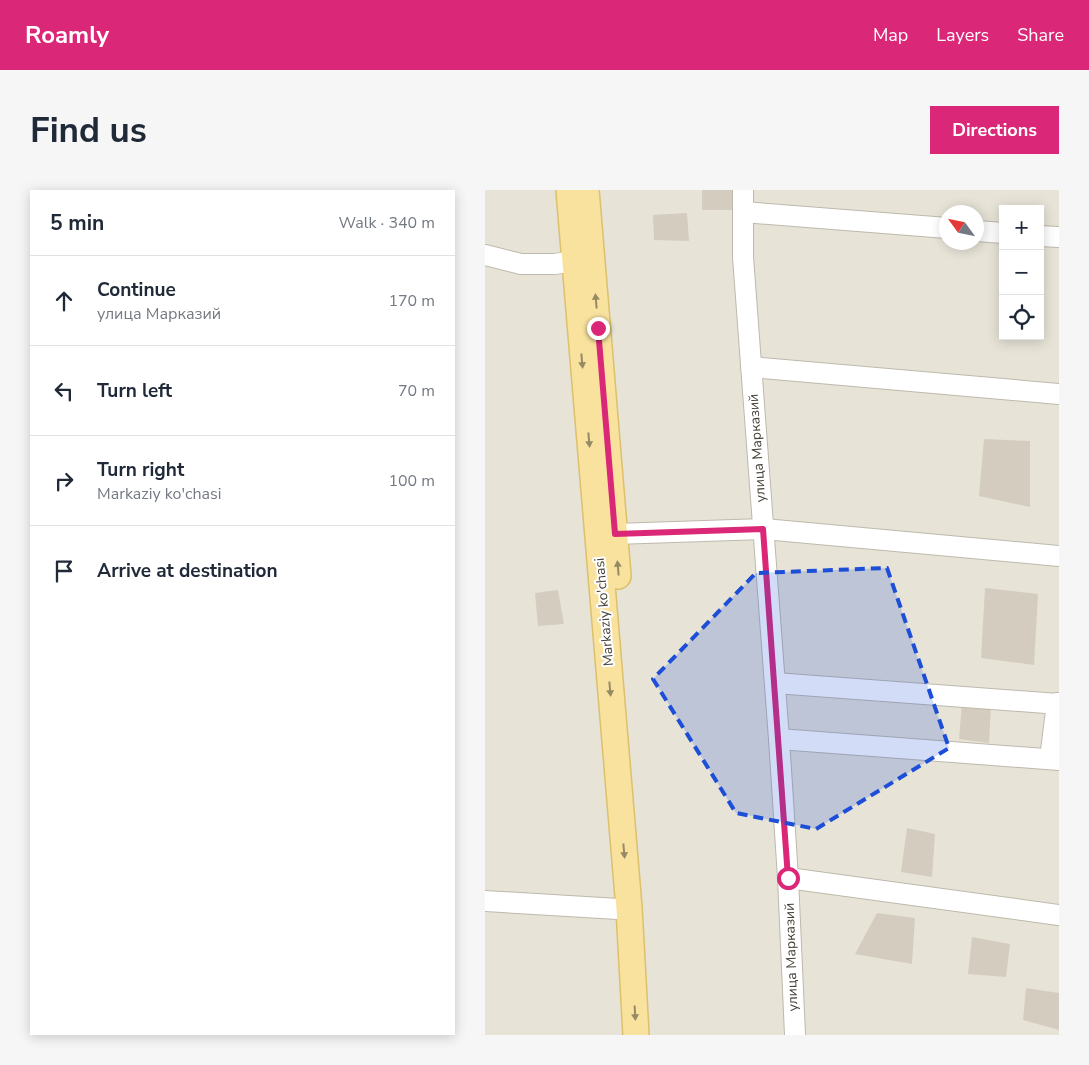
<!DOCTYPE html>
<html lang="en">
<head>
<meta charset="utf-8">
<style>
  body { margin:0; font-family:"Nunito Sans",sans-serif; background:#f6f6f7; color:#1f2937 }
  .controls { position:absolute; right:15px; top:15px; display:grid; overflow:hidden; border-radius:0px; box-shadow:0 2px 12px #0003 }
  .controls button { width:45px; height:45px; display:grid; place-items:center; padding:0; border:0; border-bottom:1px solid #e0e1e3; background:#fff; color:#1f2937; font:25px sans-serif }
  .compass { position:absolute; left:454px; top:15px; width:45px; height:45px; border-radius:50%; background:#fff; box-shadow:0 2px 12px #0003; rotate:303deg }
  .stop { position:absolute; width:15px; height:15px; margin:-11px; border:4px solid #db2777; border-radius:50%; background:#fff }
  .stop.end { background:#db2777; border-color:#fff; box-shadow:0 1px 5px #0008 }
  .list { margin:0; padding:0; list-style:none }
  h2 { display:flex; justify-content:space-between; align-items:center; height:65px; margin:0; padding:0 20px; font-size:21px }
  h2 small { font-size:16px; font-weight:400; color:#747a83 }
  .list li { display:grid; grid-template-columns:32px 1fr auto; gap:15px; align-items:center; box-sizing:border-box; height:90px; padding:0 20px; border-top:1px solid #e0e1e3 }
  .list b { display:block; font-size:19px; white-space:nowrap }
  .list p { margin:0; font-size:16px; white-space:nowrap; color:#747a83 }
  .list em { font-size:16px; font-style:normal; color:#747a83 }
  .icon { flex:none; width:28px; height:28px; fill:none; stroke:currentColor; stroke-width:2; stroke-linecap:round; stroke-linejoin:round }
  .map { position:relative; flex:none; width:574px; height:845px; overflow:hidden; border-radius:0px }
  header { display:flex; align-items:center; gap:30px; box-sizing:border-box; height:70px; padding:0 25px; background:#db2777; color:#fff }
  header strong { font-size:24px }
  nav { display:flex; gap:28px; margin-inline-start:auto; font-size:18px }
  .intro { display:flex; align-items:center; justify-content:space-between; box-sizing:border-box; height:120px; padding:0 30px }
  h1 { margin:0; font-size:35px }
  .button { padding:12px 22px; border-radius:0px; background:#db2777; color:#fff; font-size:18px; font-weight:700 }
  main { display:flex; gap:30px; padding:0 30px }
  aside { flex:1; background:#fff; border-radius:0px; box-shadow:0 2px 12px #0003 }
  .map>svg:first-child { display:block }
</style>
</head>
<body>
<header>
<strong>Roamly</strong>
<nav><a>Map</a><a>Layers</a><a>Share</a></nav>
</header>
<div class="intro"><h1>Find us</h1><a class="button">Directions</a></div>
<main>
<aside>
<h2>5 min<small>Walk · 340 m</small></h2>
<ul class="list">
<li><svg class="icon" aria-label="ahead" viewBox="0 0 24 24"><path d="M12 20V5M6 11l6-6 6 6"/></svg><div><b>Continue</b><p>улица Марказий</p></div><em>170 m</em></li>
<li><svg class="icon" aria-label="left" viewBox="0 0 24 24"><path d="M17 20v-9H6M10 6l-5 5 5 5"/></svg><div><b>Turn left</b></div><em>70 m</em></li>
<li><svg class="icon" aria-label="right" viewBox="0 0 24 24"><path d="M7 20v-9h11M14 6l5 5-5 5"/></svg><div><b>Turn right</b><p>Markaziy ko'chasi</p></div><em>100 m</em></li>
<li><svg class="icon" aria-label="arrive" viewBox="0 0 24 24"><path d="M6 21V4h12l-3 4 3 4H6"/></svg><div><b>Arrive at destination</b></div></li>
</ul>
</aside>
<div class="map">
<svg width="574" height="845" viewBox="0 0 574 845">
  <rect width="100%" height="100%" fill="#f3f1e9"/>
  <path fill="#e7e3d7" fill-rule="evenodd" d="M 0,0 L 574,0 L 574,845 L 0,845 ZM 518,19 L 555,19 L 555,146 L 518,146 ZM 462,22 L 492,22 L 492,52 L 462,52 Z"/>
  <g fill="#d4cdbf">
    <rect x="217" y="0" width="32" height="20"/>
    <polygon points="202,23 204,51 169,50 168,25"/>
    <polygon points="499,249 545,251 545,317 494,306"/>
    <polygon points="500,398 553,404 549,475 496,468"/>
    <polygon points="73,400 79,434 53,436 50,403"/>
    <polygon points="477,513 506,514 504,553 474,549"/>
    <polygon points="422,638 450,644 447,687 416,682"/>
    <polygon points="392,723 430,728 427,774 370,764"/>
    <polygon points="487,747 525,754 521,787 483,784"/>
    <polygon points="541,798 574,803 574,840 538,830"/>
  </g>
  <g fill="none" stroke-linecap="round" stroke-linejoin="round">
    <g stroke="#beb9ac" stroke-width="22">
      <g id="minor">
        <polyline points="258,0 258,67 294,549 303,688 310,845"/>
        <polyline points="258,22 462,38"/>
        <polyline points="492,41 518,43"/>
        <polyline points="555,46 574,47"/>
        <polyline points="0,65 36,74 70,74 89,71"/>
        <polyline points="266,177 574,204"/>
        <polyline points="130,344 279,339 574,366"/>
        <polyline points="290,493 574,514"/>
        <polyline points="294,549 574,570"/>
        <polyline points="565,569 572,513"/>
        <polyline points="303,688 574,725"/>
        <polyline points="0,711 133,719 144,718"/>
      </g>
    </g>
    <g stroke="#dcc06e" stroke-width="28">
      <g id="major">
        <polyline points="84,0 144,718 151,845"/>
        <polyline points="101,0 133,386"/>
      </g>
    </g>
    <use href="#minor" stroke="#fff" stroke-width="20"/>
    <use href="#major" stroke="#f8e29d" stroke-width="25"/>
  </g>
  <defs><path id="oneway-solid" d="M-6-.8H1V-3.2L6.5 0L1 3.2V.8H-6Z" transform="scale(1.25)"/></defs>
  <g fill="#968965">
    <use href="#oneway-solid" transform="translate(111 111) rotate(-95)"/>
    <use href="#oneway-solid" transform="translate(97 171) rotate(85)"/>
    <use href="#oneway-solid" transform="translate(104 250) rotate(85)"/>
    <use href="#oneway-solid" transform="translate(133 378) rotate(-95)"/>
    <use href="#oneway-solid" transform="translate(125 499) rotate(85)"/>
    <use href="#oneway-solid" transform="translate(139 661) rotate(85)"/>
    <use href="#oneway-solid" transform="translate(150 823) rotate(87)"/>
  </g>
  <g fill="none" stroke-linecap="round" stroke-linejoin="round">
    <polyline stroke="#db2777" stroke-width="6" points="113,138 130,344 278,339 303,688"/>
  </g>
  <path fill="#1d4ed8" fill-opacity="0.2" stroke="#1d4ed8" stroke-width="4" stroke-dasharray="10 6" stroke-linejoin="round" d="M 402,378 L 464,558 L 331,639 L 251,623 L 168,489 L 271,383 Z"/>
  <g text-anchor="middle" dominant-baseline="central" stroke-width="4" stroke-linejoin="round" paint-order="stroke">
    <g font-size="14" fill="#464138" stroke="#fff">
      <text transform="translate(272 258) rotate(-94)">улица Марказий</text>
      <text transform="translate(119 422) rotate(-95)">Markaziy ko'chasi</text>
      <text transform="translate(306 767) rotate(-92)">улица Марказий</text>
    </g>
  </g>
</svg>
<div class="controls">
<button>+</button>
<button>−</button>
<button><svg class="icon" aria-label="locate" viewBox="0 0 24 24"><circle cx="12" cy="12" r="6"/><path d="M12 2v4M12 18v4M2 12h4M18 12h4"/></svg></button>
</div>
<svg class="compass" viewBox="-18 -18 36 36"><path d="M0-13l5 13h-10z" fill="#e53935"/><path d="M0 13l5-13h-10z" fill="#747a83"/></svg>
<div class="stop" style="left:303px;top:688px"></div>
<div class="stop end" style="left:113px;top:138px"></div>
</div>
</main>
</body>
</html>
